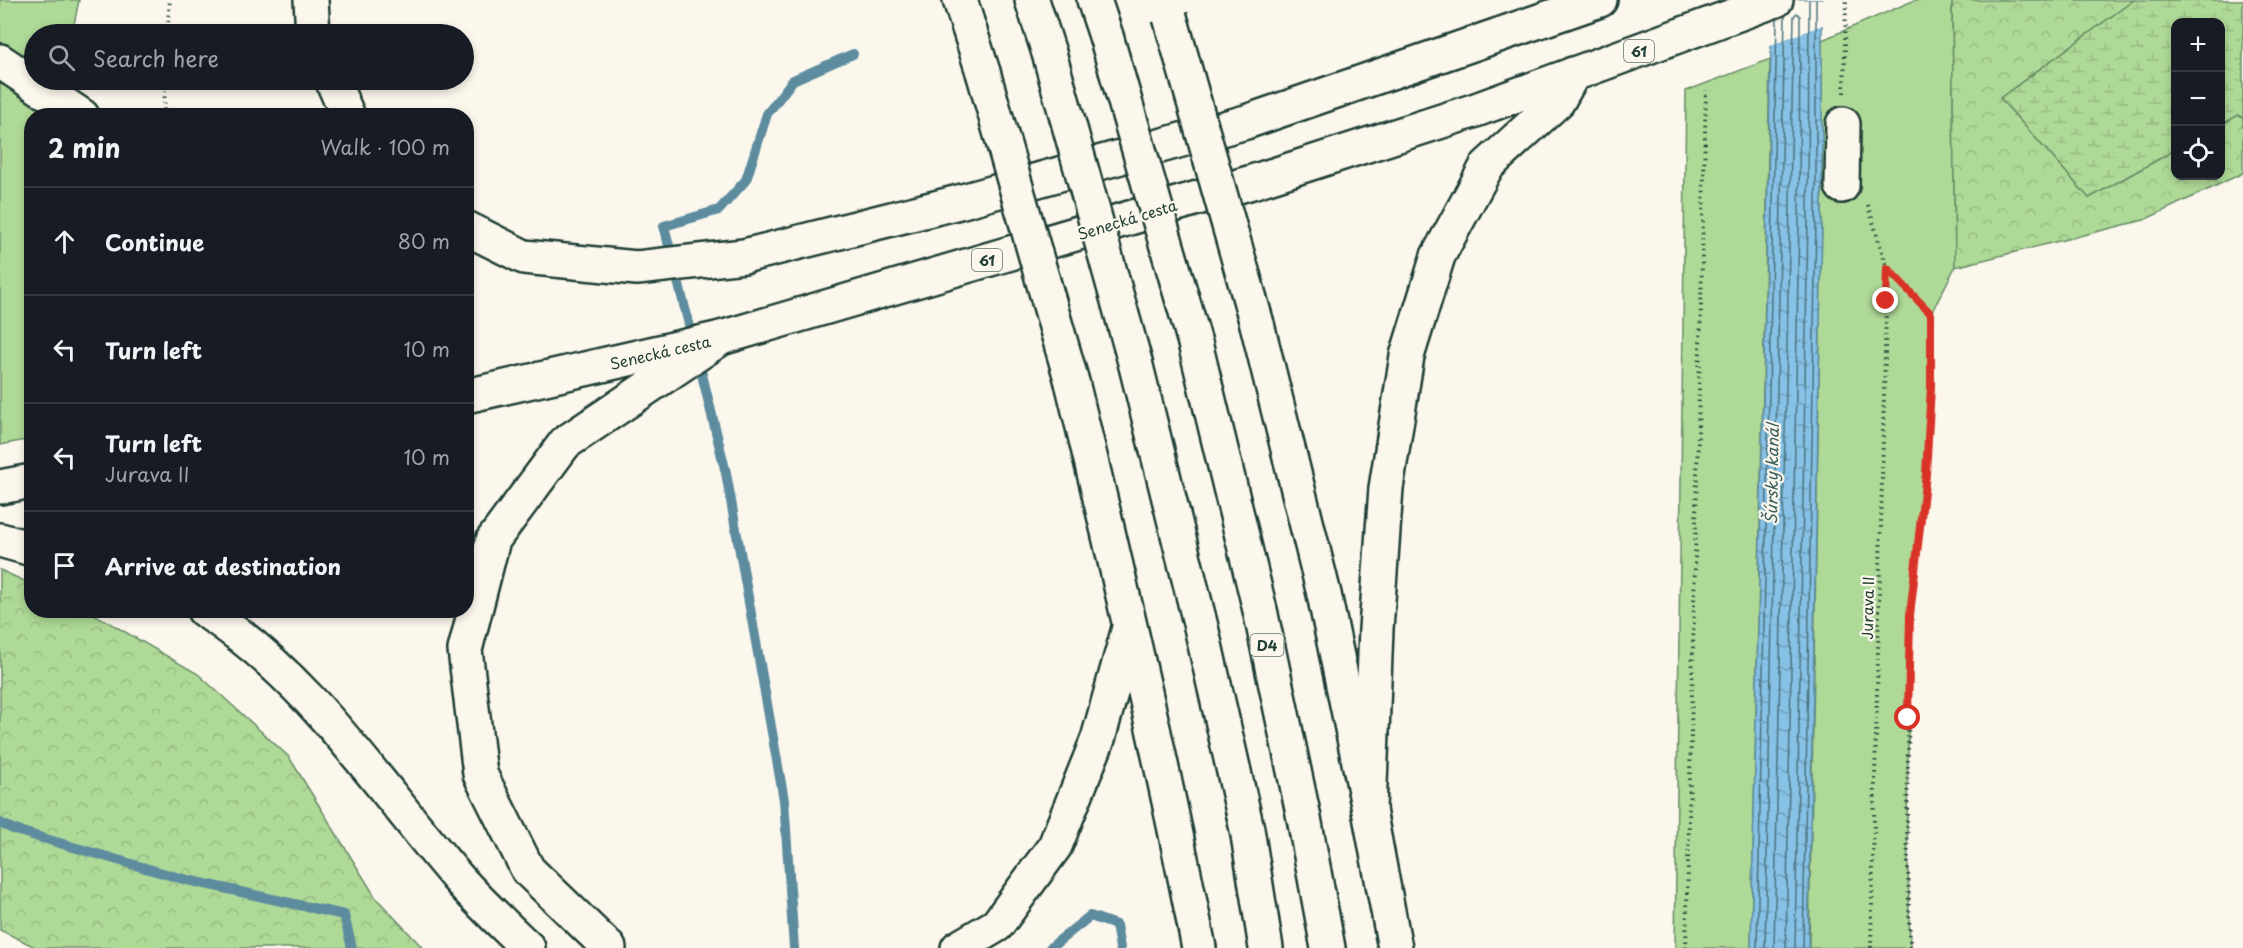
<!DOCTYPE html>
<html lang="en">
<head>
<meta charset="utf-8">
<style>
  body { margin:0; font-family:"Playpen Sans",sans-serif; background:#242831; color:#f1f3f6 }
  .controls { position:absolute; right:18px; top:18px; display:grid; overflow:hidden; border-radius:12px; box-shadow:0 3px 9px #0003 }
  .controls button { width:54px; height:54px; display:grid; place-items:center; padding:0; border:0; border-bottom:2px solid #363941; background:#171b24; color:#f1f3f6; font:30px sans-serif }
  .stop { position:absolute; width:18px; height:18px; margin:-14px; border:4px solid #d93025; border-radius:50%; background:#fff }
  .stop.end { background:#d93025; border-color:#fff; box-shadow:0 2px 6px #0008 }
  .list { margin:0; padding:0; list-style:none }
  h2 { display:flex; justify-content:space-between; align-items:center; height:78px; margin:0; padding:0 24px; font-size:26px }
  h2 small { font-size:20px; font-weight:400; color:#9ea1a6 }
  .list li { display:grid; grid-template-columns:39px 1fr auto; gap:18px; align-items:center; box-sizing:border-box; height:108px; padding:0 24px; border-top:2px solid #363941 }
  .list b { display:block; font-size:22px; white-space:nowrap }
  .list p { margin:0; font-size:20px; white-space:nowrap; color:#9ea1a6 }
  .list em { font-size:20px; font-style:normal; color:#9ea1a6 }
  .icon { flex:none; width:33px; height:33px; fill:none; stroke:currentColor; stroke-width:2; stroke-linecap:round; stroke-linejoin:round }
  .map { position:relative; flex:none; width:2243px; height:948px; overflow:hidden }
  .search { position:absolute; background:#171b24; box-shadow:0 3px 9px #0003; left:24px; top:24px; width:450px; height:66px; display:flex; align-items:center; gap:15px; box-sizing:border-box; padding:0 21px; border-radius:33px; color:#9ea1a6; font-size:22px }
  .panel { position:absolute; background:#171b24; box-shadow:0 3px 9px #0003; left:24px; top:108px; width:450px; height:510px; border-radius:24px }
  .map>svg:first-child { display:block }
</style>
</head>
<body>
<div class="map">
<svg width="2243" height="948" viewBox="0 0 2243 948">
  <defs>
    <pattern id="forest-crowns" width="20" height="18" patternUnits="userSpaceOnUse" patternTransform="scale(1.5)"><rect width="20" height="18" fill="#afd997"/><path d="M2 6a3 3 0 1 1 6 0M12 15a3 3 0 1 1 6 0" fill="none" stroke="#96bb83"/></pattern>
    <pattern id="wetland-marsh" width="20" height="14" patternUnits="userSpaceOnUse" patternTransform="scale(1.5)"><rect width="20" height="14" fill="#afd997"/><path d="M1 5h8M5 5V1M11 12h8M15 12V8" fill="none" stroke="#96bb83"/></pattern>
    <pattern id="water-ripples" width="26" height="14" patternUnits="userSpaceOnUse" patternTransform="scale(1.5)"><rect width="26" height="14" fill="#87c1e6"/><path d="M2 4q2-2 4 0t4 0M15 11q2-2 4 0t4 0" fill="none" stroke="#6e9ebb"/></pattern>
  </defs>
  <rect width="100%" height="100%" fill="#fbf7ec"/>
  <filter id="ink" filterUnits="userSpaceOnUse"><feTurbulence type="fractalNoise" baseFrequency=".0167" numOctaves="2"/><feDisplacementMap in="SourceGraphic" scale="12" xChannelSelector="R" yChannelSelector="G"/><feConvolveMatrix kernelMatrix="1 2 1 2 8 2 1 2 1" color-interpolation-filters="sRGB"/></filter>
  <g filter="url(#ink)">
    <g fill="#afd997" stroke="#678b66" stroke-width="1.5">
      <polygon points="0,0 79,0 72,34 34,34 34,80 61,80 53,115 32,116 31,439 0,445"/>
      <polygon points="1915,0 1952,0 1955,267 1931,314 1931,387 1926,474 1910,615 1907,821 1910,948 1809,948 1822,218 1822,40"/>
      <polygon points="1770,59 1751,948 1675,948 1686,91"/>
    </g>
    <g fill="url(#forest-crowns)" stroke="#678b66" stroke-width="1.5">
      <polygon points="1952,0 2134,0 2000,98 2089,198 2175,150 2176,176 2220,176 2221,125 2238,115 2243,118 2243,173 2144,220 1955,267"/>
      <polygon points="0,570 31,584 32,610 89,611 198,674 289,757 376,898 423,948 37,948 0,930"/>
    </g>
    <polygon fill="url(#wetland-marsh)" stroke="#678b66" stroke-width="1.5" points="2134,0 2243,0 2243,118 2238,115 2221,125 2220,22 2176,22 2175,150 2089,198 2000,98"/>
    <polygon fill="url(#water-ripples)" stroke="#5d8c9f" stroke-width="1.5" points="1772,0 1822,0 1822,218 1808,948 1751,948"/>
    <polygon fill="#fbf7ec" points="1769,0 1825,0 1825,24 1768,46"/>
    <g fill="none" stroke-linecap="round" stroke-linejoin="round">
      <g stroke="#49727b" stroke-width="1.5">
        <polyline points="1757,948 1777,19"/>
        <polyline points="1765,948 1785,15"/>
        <polyline points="1774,948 1793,60 1794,16 1797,13 1800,16 1799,218 1786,948"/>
        <polyline points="1795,948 1808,218 1809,0"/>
        <polyline points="1803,948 1816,218 1816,0"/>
      </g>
      <g stroke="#5d8c9f" stroke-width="10">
        <polyline points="693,340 664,226 719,210 746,180 767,114 793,80 853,54"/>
        <polyline points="698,358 726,473 784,800 794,948"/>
        <polyline points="0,823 15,830 183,879 344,915 352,948"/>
        <polyline points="1050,948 1090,916 1116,925 1120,948"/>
      </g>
      <g stroke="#1f3d34" stroke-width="38">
        <g id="minor">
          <polyline points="0,61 82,116"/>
          <polyline points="1842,186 1843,124"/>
        </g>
      </g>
      <g stroke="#1f3d34" stroke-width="38">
        <g id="major">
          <polyline points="466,396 721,338 1252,182 1473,111 1776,0"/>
          <polyline points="0,487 32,481"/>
        </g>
      </g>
      <g stroke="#1f3d34" stroke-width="38">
        <g id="highway">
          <polyline points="311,0 313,34"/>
          <polyline points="960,0 983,72"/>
          <polyline points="1032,0 1049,53"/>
          <polyline points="1094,0 1106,36"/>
          <polyline points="332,80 348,116"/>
          <polyline points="466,228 524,257 637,268 744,256 959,202 1246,122 1600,0"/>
          <polyline points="1257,324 1324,594 1369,810 1395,948"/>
          <polyline points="1195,343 1260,610 1304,818 1328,948"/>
          <polyline points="1135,362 1201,627 1247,829 1266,948"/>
          <path d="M 1072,382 C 1118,570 1162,758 1199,948"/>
          <polyline points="0,540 32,549"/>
          <path d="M 204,610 C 309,677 377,784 457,877 C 479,902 504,925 528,948"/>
          <polyline points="1369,810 1376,629 1386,488 1407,356 1438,256 1487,166 1558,101 1573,74"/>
          <polyline points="609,948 528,870 480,774 465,650 493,540 565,443 721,338"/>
          <polyline points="958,948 997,925 1055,846 1098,739 1129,628"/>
        </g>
      </g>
      <g stroke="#1f3d34" stroke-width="4" stroke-dasharray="1.5 4.5" stroke-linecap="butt">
        <polyline points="167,34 170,0"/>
        <polyline points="1844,93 1846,0"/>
        <polyline points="164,116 165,80"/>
        <polyline points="1868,205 1887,268 1871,948"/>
        <polyline points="1887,269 1931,314 1931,387 1926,474 1910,615 1907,821 1910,948"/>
        <polyline points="1686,948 1706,90"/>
      </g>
      <use href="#minor" stroke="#fbf7ec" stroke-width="33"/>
      <use href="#major" stroke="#fbf7ec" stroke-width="33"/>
      <use href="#highway" stroke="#fbf7ec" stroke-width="33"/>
      <g stroke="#1f3d34" stroke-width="38" stroke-linecap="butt">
        <g id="highway-bridge">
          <polyline points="1170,17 1257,324"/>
          <polyline points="1106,36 1195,343"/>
          <polyline points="1049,53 1135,362"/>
          <polyline points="983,72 1072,382"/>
        </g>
      </g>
      <use href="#highway-bridge" stroke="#fbf7ec" stroke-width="33"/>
    </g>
  </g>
  <g fill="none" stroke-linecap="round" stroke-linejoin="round" filter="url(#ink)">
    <polyline stroke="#d93025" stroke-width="8" points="1886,301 1887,268 1931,314 1931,387 1926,474 1910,615 1908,718"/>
  </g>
  <g text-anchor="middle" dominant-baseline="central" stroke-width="4.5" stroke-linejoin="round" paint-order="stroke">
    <g fill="#fbf7ec" stroke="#61756b" stroke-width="1.5">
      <rect x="1624" y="40" width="30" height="22" rx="4.5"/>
      <rect x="972" y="249" width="30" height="22" rx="4.5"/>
      <rect x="1250.5" y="634" width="33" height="22" rx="4.5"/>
    </g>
    <g font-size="14" font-weight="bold" fill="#1f3d34">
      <text x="1639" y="51">61</text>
      <text x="987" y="260">61</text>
      <text x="1267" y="645">D4</text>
    </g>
    <g font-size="15" fill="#1f3d34" stroke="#fbf7ec">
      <text transform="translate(1127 219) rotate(-17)">Senecká cesta</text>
      <text transform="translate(660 352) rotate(-13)">Senecká cesta</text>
      <text transform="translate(1867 608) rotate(-89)">Jurava II</text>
    </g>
    <g font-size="16" font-style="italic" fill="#395e60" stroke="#fbf7ec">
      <text transform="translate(1771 474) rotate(-89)">Šúrsky kanál</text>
    </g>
  </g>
</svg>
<div class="controls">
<button>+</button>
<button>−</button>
<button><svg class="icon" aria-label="locate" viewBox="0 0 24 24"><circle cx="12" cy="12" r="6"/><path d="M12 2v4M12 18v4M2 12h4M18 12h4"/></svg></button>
</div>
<div class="stop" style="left:1908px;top:718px"></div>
<div class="stop end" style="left:1886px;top:301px"></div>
<div class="search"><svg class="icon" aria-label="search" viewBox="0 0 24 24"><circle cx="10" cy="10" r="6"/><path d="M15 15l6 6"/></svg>Search here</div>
<section class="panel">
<h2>2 min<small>Walk · 100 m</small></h2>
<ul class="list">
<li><svg class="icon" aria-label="ahead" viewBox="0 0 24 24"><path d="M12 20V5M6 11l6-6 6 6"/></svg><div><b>Continue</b></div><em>80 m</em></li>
<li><svg class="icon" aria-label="left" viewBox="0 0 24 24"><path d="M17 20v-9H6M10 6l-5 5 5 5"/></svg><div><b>Turn left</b></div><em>10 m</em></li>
<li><svg class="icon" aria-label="left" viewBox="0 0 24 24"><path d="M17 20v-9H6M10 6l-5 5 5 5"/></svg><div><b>Turn left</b><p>Jurava II</p></div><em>10 m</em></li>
<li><svg class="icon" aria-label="arrive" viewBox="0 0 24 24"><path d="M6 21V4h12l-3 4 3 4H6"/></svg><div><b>Arrive at destination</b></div></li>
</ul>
</section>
</div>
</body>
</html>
